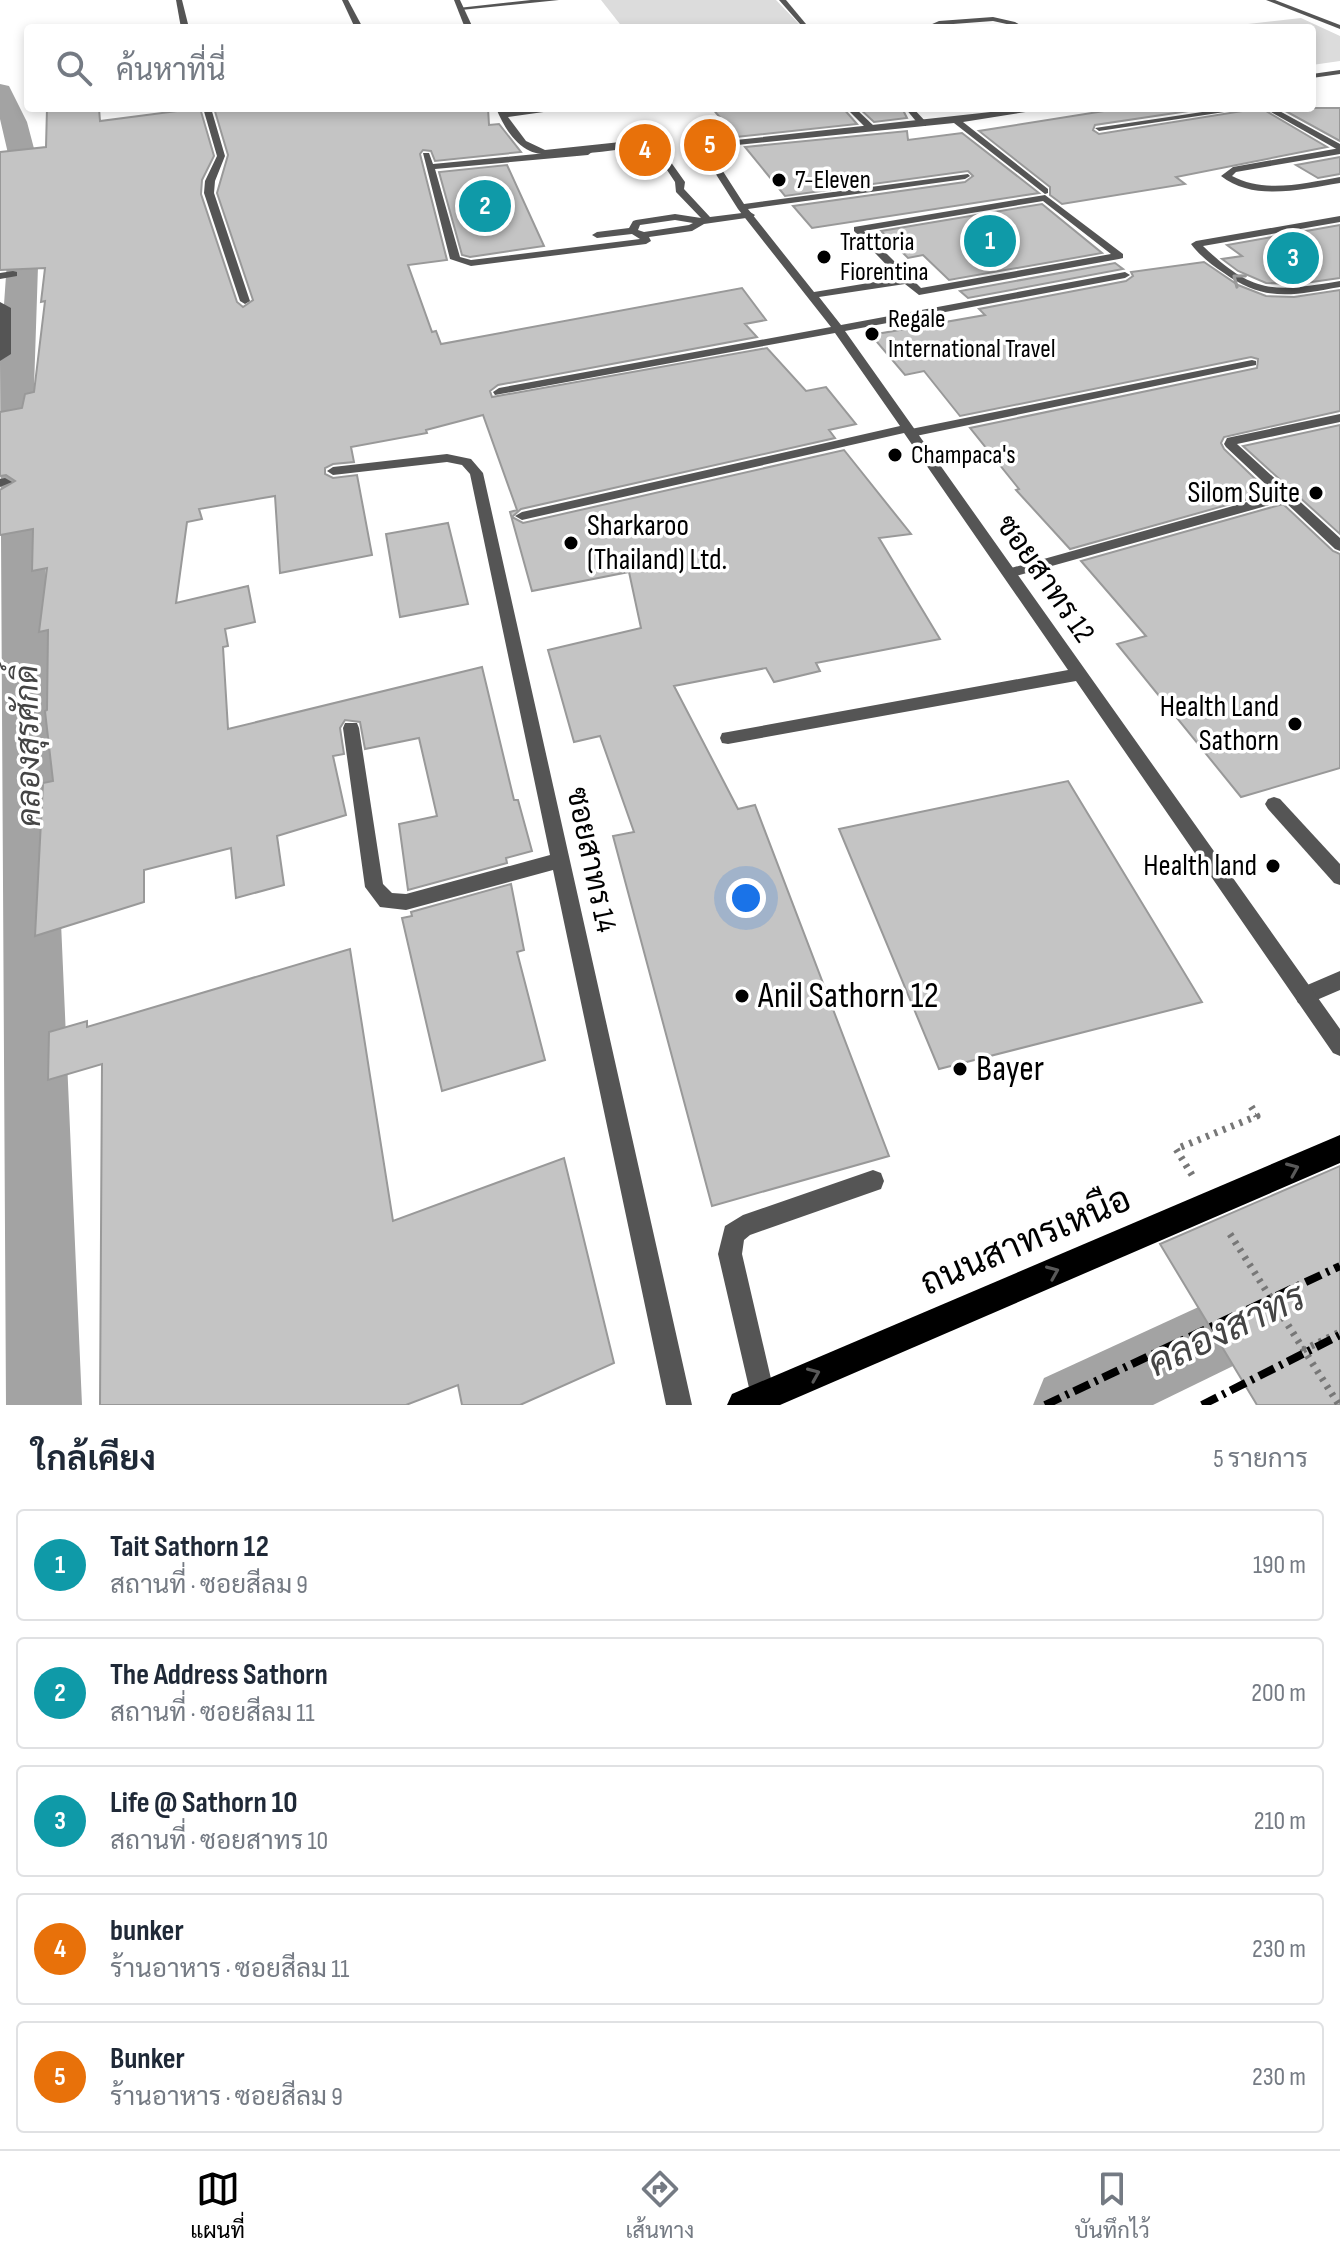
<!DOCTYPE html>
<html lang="th">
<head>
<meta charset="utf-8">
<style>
  body { margin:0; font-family:"Sofia Sans Condensed",Sarabun,sans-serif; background:#f6f6f7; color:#1f2937 }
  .you { position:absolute; left:746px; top:898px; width:28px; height:28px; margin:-20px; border:6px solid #fff; border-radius:50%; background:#1a73e8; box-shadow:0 0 0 12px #1a73e833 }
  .badge { display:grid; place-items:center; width:52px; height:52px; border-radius:50%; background:#000; color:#fff; font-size:26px; font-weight:700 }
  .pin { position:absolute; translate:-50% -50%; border:4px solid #fff; box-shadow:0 2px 8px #0006 }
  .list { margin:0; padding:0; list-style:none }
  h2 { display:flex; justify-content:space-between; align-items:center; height:104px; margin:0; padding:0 32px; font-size:34px }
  h2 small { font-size:26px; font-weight:400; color:#747a83 }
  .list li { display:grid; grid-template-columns:52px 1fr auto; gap:24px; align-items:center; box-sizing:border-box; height:112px; margin:0 16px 16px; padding:0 16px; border:2px solid #e0e1e3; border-radius:8px }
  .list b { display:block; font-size:30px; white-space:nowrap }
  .list p { margin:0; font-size:26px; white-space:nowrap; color:#747a83 }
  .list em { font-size:26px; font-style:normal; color:#747a83 }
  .icon { flex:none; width:44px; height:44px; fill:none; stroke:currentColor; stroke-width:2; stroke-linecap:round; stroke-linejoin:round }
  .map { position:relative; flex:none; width:1340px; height:1405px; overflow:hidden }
  .search { position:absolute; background:#fff; box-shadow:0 4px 12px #0003; left:24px; right:24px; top:24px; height:88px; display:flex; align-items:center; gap:20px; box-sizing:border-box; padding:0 28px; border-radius:8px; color:#747a83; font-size:30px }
  .sheet { height:744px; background:#fff }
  nav { display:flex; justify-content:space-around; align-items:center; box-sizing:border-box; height:112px; border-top:2px solid #e0e1e3; background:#fff; font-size:22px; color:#747a83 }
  nav a { display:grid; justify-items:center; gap:4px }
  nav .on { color:#000 }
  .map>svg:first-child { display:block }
</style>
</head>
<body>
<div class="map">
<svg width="1340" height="1405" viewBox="0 0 1340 1405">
  <rect width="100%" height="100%" fill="#fff"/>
  <g fill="#dcdcdc">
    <polygon points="601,0 776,0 801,26 623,28"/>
    <polygon points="1301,18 1340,36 1340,61 1312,65 1312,28 1213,28"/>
  </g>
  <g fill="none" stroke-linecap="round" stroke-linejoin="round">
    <g fill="#a3a3a3" fill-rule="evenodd">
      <polygon points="0,84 9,86 27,122 41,175 34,388 41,463 82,1405 6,1405 0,362 13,175 0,119"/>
      <polygon points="1340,1242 1340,1314 1153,1405 1033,1405 1044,1378"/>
    </g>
  </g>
  <g fill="#c4c4c4" stroke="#999" stroke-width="2">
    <polygon points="47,108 99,108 100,121 200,108 214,156 202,180 201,194 237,302 243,307 253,300 217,193 228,155 214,108 488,108 489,125 499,124 521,152 435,161 431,151 423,150 420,154 447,260 408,265 432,332 436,331 441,344 742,288 766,320 745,324 757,337 498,385 490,391 492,397 767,348 806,391 826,387 856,424 829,430 835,438 521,509 512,517 523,523 844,450 911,534 879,538 940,639 816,663 820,671 774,682 766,668 674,686 738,809 755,805 889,1156 712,1206 613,836 634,832 600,736 574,742 548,650 641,628 629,572 532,591 510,512 517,510 483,415 426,430 427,433 351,447 354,462 333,464 325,468 325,474 333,478 357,475 372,555 280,573 275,496 199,509 202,519 187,522 176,603 248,586 255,622 225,629 228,646 223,647 228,729 482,667 514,800 518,800 532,851 506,858 507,863 408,890 399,824 437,816 419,738 365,749 360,722 345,720 340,728 344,754 333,756 346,815 277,836 284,885 236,898 231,848 144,870 144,902 35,936 43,783 53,781 45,711 47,710 48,630 39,632 47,568 32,571 33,529 0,535 0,490 15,481 6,475 0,476 0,412 22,408 25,394 34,392 45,301 41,302 45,268 0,270 0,152 46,147"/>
    <polygon points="712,108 843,108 857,124 736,137"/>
    <polygon points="859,108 902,108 907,118 874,122"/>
    <polygon points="1123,108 1209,108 1095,125 1093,130 1099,134 1261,108 1327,147 1176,177 1185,184 1062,204 1050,195 1050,187 979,131"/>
    <polygon points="1280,108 1340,108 1340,141"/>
    <polygon points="907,131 908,140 962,133 1039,193 812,228 793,206 965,182 973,176 968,171 785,196 745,147"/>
    <polygon points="1340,157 1340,174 1318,178 1296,165"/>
    <polygon points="507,165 544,246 470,257 462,255 439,172"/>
    <polygon points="1042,204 1102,253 949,280 923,255 908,258 881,231"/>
    <polygon points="1340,225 1340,278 1298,284 1266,283 1238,271 1222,259 1242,256 1227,245"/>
    <polygon points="1204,262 1238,285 1266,296 1294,297 1340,290 1340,411 1224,437 1221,443 1224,449 1270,493 1070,549 1016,490 1019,489 970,428 1257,368 1258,359 1251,357 960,416 924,371 905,375 871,335 985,315 979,309 1126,281 1133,276 1131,272"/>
    <polygon points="1115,263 1123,269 968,298 960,291"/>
    <polygon points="1340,425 1340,534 1243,446"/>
    <polygon points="1283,504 1333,551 1340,554 1340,768 1241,797 1117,644 1146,636 1081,561"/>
    <polygon points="448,523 468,604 400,617 386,534"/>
    <polygon points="1068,781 1202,1002 939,1069 839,829"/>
    <polygon points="511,884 524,950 517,952 545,1060 442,1091 402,918 412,916 411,912"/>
    <polygon points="350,949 393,1221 564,1158 614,1363 520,1405 462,1405 458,1385 406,1405 100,1405 102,1064 48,1080 49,1032 87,1021 87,1027"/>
    <polygon points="1340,1166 1340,1405 1257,1405 1160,1244"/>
  </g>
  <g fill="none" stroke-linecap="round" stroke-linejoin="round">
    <g stroke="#777" stroke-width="7" stroke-dasharray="3 6" stroke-linecap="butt">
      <polyline points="1192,1175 1176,1149 1257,1116 1249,1103"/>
      <polyline points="1230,1234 1339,1405"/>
      <polyline points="1303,1350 1340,1332"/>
    </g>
    <g fill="#555" fill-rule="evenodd">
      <polygon points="342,0 348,0 363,28 355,28"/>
      <polygon points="531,0 559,0 461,10 458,8"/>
      <polygon points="779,0 786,0 806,24 800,24"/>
      <polygon points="993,17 1015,22 1025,28 993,21 940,25 940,28 932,28 930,25 939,21"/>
      <polygon points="846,108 855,108 874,126 874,130 868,130"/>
      <polygon points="905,108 913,108 926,122 926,126 920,126"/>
      <polygon points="1229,108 1251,108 1099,131 1095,128"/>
      <path d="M 658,144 L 685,182 L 684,189 L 710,217 L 750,212 L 755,215 L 753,217 L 704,224 L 692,231 L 649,237 L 651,241 L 646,244 L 471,266 L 450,259 L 423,153 L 429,153 L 433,164 L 588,149 L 592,152 L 588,155 L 435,169 L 460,257 L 471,260 L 640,239 L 632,234 L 597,238 L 592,235 L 597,232 L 629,228 L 633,221 L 636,220 L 675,214 L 701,218 L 676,192 L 675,182 L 653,149 L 627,151 L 623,148 L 627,145 ZM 675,220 L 693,223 L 689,225 L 644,232 L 638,230 L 640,225 Z"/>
      <path d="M 1340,148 L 1340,154 L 1236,172 L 1232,176 C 1265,194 1305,183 1340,177 L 1340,183 C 1302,189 1254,202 1221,176 L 1233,167 Z"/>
      <polygon points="1252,360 1256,361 1256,365 911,437 905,433 911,429"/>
      <polygon points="1340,414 1340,422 1237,444 1340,538 1340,551 1335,549 1284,501 1009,578 1002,573 1004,570 1276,494 1226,447 1224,444 1227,438"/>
      <polygon points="1274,797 1280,799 1340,864 1340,885 1334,883 1268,809 1265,804 1268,799"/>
      <polygon points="1340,971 1340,990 1305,1005 1298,1003 1295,996 1298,989"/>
      <polygon points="873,1170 881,1173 884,1181 881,1189 750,1235 744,1240 742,1254 775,1396 770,1405 753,1405 718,1254 725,1226 743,1215"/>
    </g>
    <g fill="#555" fill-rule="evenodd">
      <polygon points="176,0 182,0 189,28 181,28"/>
      <polygon points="454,0 460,0 473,28 465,28"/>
      <polygon points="1266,0 1275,0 1340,25 1340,29"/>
      <polygon points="1340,70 1340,74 1312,78 1312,74"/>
      <polygon points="203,108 211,108 225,156 215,181 214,193 250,301 245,304 240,301 204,193 205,181 217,156"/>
      <path d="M 496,108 L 504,108 L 506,112 L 572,108 L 508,117 L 526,141 L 545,150 L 668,137 L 672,140 L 668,143 C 639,146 553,162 530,151 C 513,143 503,125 496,108 Z"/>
      <path d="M 1028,108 L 1051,108 L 963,122 L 1048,189 L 1048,193 L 1045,194 L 954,123 L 708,148 L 744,204 L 968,174 L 970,176 L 965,179 L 748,209 L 814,292 L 899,278 L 854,231 L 854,227 L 1045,195 L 1123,254 L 1123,258 L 1119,259 L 919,295 L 905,284 L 819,297 L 841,325 L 1125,272 L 1130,275 L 1125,278 L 845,331 L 1340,1029 L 1340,1056 L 1333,1053 L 1076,681 L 728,744 L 722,743 L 720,738 L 722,733 L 728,732 L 1068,670 L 904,433 L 522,520 L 515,516 L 522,512 L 900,426 L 835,333 L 495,395 L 493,392 L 499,388 L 831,327 L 738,209 L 698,146 L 699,144 ZM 1043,201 L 1111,254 L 921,288 L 864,231 Z"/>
      <polygon points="1264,108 1274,108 1340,144 1340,151"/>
      <path d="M 1340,216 L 1340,222 L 1203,246 C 1254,295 1274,292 1340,281 L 1340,287 C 1294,295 1265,303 1224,273 C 1212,265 1200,256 1191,244 L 1196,241 Z"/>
      <polygon points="13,271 17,272 17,276 0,279 0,273"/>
      <polygon points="0,302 11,308 11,354 0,361"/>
      <polygon points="447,454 471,459 483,473 692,1405 666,1405 553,870 406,910 380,907 365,887 343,728 345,723 357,723 359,728 383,884 392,893 406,894 550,855 470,474 462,465 447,462 333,475 327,471 333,467"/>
      <polygon points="5,478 12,482 0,487 0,479"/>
    </g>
    <polygon fill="#000" fill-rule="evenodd" points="1340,1135 1340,1163 780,1405 727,1405 732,1394"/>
    <g stroke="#000" stroke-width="8" stroke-dasharray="17 6 3 6" stroke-linecap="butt">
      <polyline points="1045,1405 1340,1266"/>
      <polyline points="1202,1405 1340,1335"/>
    </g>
  </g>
  <defs><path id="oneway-chevron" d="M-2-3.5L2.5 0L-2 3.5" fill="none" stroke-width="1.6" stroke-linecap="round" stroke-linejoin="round" transform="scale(2)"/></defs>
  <use stroke="#999" href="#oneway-chevron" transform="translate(1238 279) rotate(-143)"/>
  <g stroke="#595959">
    <use href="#oneway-chevron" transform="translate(1293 1169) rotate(-23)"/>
    <use href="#oneway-chevron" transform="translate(1053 1272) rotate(-23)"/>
    <use href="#oneway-chevron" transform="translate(814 1374) rotate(-23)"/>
  </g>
  <g fill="#000" stroke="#fff" stroke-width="3">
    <circle cx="779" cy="180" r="8"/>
    <circle cx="824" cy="257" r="8"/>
    <circle cx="872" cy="334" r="8"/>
    <circle cx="895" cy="455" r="8"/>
    <circle cx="1316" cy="493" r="8"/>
    <circle cx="571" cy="543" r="8"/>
    <circle cx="1295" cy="724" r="8"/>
    <circle cx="1273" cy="866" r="8"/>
    <circle cx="742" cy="996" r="8"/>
    <circle cx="960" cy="1069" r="8"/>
  </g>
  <g text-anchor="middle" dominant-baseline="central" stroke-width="7" stroke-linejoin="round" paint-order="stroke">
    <g font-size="26" fill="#000" stroke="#fff" text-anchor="start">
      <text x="795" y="180">7-Eleven</text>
      <text x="840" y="242">Trattoria<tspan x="840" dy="30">Fiorentina</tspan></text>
      <text x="888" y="319">Regale<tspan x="888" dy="30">International Travel</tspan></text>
      <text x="911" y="455">Champaca's</text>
    </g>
    <g font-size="30" fill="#000" stroke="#fff" text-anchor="end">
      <text x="1300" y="493">Silom Suite</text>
      <text x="587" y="526" text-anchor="start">Sharkaroo<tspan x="587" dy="34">(Thailand) Ltd.</tspan></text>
      <text x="1279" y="707">Health Land<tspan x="1279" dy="34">Sathorn</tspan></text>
      <text x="1257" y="866">Health land</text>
    </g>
    <g font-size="30" fill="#000" stroke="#fff">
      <text transform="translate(1045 579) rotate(55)">ซอยสาทร 12</text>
      <text transform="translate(591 860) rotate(78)">ซอยสาทร 14</text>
    </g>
    <g font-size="32" font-style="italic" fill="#444" stroke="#fff">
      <text transform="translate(29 746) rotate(-91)">คลองสุรศักดิ์</text>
    </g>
    <g font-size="36" fill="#000" stroke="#fff" text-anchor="start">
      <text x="758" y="996">Anil Sathorn 12</text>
      <text x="976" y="1069">Bayer</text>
    </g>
    <g font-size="36" fill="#000" stroke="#fff">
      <text transform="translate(1026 1242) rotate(-23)">ถนนสาทรเหนือ</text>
    </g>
    <g font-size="38" font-style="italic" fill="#444" stroke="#fff">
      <text transform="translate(1227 1331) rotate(-25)">คลองสาทร</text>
    </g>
  </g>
</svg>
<div class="you"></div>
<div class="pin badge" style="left:990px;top:241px;background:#0f9aa8">1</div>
<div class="pin badge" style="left:485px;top:206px;background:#0f9aa8">2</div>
<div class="pin badge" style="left:1293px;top:258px;background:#0f9aa8">3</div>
<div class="pin badge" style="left:645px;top:150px;background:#e8710a">4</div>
<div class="pin badge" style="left:710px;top:145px;background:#e8710a">5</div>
<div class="search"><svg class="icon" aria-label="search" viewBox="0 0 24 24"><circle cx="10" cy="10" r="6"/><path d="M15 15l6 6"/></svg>ค้นหาที่นี่</div>
</div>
<section class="sheet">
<h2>ใกล้เคียง<small>5 รายการ</small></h2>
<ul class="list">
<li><span class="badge" style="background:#0f9aa8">1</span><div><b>Tait Sathorn 12</b><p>สถานที่ · ซอยสีลม 9</p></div><em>190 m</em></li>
<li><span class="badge" style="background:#0f9aa8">2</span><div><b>The Address Sathorn</b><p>สถานที่ · ซอยสีลม 11</p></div><em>200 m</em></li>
<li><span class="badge" style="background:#0f9aa8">3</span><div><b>Life @ Sathorn 10</b><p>สถานที่ · ซอยสาทร 10</p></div><em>210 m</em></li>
<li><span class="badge" style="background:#e8710a">4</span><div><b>bunker</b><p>ร้านอาหาร · ซอยสีลม 11</p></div><em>230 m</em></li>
<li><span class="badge" style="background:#e8710a">5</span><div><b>Bunker</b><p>ร้านอาหาร · ซอยสีลม 9</p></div><em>230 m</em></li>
</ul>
</section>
<nav>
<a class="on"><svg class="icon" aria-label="map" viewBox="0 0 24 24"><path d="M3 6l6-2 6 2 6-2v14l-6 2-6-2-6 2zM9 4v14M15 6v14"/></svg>แผนที่</a>
<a><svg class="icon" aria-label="directions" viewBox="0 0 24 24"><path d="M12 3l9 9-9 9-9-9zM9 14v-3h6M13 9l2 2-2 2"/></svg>เส้นทาง</a>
<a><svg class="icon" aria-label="saved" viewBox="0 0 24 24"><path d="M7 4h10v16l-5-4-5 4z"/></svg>บันทึกไว้</a>
</nav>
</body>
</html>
